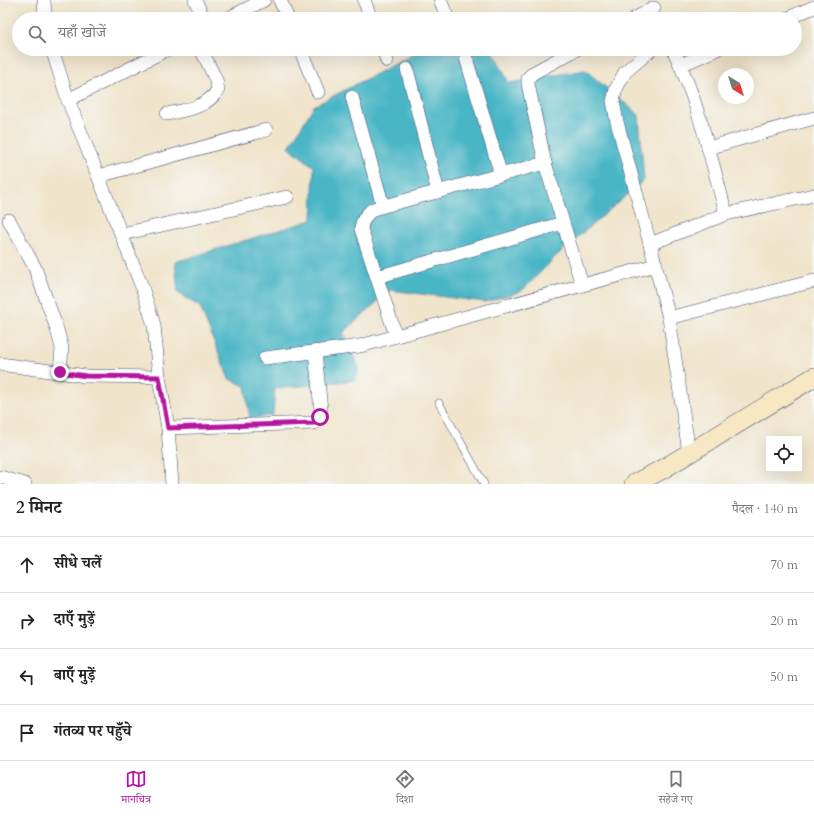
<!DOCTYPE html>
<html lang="hi">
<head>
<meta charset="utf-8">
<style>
  body { margin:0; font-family:Cardo,"Noto Serif Devanagari",serif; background:#f2f2f2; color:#222 }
  .controls { position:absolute; right:12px; bottom:12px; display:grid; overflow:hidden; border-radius:0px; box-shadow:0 4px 16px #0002 }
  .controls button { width:36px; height:36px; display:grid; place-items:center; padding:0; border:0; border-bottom:1px solid #e0e0e0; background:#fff; color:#222; font:20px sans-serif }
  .compass { position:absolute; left:718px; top:68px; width:36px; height:36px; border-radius:50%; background:#fff; box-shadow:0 4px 16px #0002; rotate:142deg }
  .stop { position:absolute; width:12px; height:12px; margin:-9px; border:3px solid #b5179e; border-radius:50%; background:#fff }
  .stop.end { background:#b5179e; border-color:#fff; box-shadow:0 1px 4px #0008 }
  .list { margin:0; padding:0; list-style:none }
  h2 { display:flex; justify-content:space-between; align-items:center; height:52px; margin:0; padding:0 16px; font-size:17px }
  h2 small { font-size:13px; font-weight:400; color:#767676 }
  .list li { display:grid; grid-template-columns:26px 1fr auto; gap:12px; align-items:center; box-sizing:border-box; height:56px; padding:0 16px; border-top:1px solid #e0e0e0 }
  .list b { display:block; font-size:15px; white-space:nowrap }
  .list em { font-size:13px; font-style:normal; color:#767676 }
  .icon { flex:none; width:22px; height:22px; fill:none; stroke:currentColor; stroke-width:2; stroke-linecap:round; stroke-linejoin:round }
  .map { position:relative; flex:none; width:814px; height:484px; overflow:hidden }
  .search { position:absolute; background:#fff; box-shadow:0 4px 16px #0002; left:12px; right:12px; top:12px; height:44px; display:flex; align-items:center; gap:10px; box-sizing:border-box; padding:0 14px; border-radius:22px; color:#767676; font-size:15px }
  .sheet { height:276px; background:#fff }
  nav { display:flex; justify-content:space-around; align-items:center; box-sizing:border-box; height:56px; border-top:1px solid #e0e0e0; background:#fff; font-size:11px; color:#767676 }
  nav a { display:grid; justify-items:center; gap:2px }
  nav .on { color:#b5179e }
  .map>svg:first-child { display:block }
</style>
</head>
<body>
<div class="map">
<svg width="814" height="484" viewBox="0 0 814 484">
  <rect width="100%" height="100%" fill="#f6f6f2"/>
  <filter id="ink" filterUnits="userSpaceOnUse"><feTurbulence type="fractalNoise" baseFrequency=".025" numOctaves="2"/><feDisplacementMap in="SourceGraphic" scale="8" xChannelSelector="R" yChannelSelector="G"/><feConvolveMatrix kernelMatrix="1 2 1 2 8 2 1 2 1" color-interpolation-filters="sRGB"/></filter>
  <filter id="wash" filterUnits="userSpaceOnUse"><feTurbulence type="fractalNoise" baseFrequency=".012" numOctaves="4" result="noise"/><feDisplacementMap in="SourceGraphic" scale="16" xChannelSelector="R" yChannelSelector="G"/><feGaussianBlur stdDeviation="0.9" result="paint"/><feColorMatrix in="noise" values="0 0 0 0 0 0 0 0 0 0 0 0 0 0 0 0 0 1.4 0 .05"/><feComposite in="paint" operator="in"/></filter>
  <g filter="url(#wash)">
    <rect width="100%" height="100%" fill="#f0e4cb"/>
    <polygon fill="#4ab6c6" stroke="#327292" points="424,49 492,49 509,83 585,70 639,115 644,180 556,256 522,291 485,302 390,290 343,333 359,368 355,380 275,389 273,415 250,419 245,386 229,379 200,307 178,293 175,262 312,220 314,167 289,147 314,106"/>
  </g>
  <g filter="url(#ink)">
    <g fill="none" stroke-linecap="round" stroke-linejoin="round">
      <g stroke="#3b4a6e" stroke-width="8">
        <polyline id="lane" points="439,403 484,484"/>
      </g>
      <g stroke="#3b4a6e" stroke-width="14">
        <g id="street">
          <polyline points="44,0 45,19"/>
          <polyline points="195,0 204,19"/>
          <polyline points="280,0 288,19"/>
          <polyline points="364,0 371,19"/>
          <polyline points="440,0 448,19"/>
          <polyline points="227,19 264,0"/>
          <polyline points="634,19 654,8"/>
          <polyline points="786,19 814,7"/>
          <polyline points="52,49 68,100 142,287 154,325 159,377 168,428 172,484"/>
          <polyline points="300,49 318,92"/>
          <polyline points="383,49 387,61"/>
          <polyline points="577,49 533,73 528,78 528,84 545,163 582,285"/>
          <path d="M 673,49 C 698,101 711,158 726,214 L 650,244 L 669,318 L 689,453"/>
          <polyline points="466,58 501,175"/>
          <polyline points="681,65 717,49"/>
          <polyline points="407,69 438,192"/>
          <polyline points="352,97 383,206"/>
          <polyline points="68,100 168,49"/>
          <path d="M 167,114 C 186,110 206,108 218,90 L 216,80 L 201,49"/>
          <polyline points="708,148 814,118"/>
          <polyline points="99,176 266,130"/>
          <polyline points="726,214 814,195"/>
          <polyline points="9,220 35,268 56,326 62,348 60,372"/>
          <polyline points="122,234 287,197"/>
          <polyline points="650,244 617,122 613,101 616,89 625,72 652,49"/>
          <polyline points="377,277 563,223"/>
          <polyline points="669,318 814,281"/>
          <path d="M 396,336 L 361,229 C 362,219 366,215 373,209 L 545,163"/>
          <polyline points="265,358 360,346 656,265"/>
          <polyline points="0,364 86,376 159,377"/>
          <polyline points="168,428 314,423 320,417 321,410 315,352"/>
          <polyline points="0,477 25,484"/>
        </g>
      </g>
      <g stroke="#3b4a6e" stroke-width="20">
        <polyline id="secondary" points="634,484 663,469 814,377"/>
      </g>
      <use href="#lane" stroke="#fff" stroke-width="7"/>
      <use href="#street" stroke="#fff" stroke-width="13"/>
      <use href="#secondary" stroke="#f7e8c3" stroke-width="19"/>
    </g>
  </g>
  <g fill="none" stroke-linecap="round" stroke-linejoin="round" filter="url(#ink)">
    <polyline stroke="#b5179e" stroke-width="5" points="60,372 86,376 159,377 168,428 314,423 320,417"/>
  </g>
</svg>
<div class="controls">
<button><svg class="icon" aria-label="locate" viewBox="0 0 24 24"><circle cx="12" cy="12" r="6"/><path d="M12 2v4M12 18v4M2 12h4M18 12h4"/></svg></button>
</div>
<svg class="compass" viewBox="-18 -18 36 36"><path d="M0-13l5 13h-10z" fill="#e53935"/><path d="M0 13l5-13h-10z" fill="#767676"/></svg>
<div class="stop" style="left:320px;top:417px"></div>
<div class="stop end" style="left:60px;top:372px"></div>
<div class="search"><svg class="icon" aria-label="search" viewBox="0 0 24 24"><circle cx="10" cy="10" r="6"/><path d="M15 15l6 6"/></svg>यहाँ खोजें</div>
</div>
<section class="sheet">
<h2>2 मिनट<small>पैदल · 140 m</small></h2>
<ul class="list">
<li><svg class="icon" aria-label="ahead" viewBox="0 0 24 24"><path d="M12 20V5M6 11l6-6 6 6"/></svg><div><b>सीधे चलें</b></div><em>70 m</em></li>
<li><svg class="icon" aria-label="right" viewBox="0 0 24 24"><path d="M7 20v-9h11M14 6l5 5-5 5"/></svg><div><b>दाएँ मुड़ें</b></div><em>20 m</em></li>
<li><svg class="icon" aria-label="left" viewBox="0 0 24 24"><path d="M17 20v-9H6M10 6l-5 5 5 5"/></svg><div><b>बाएँ मुड़ें</b></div><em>50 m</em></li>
<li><svg class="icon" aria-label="arrive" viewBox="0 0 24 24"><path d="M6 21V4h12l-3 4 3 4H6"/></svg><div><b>गंतव्य पर पहुँचे</b></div></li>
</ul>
</section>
<nav>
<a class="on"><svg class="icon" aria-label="map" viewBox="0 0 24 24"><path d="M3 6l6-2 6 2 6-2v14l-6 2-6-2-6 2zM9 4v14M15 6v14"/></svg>मानचित्र</a>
<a><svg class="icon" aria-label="directions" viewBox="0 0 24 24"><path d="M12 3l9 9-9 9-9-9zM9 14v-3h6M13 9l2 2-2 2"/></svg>दिशा</a>
<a><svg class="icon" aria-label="saved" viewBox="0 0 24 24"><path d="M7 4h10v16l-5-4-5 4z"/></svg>सहेजे गए</a>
</nav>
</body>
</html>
